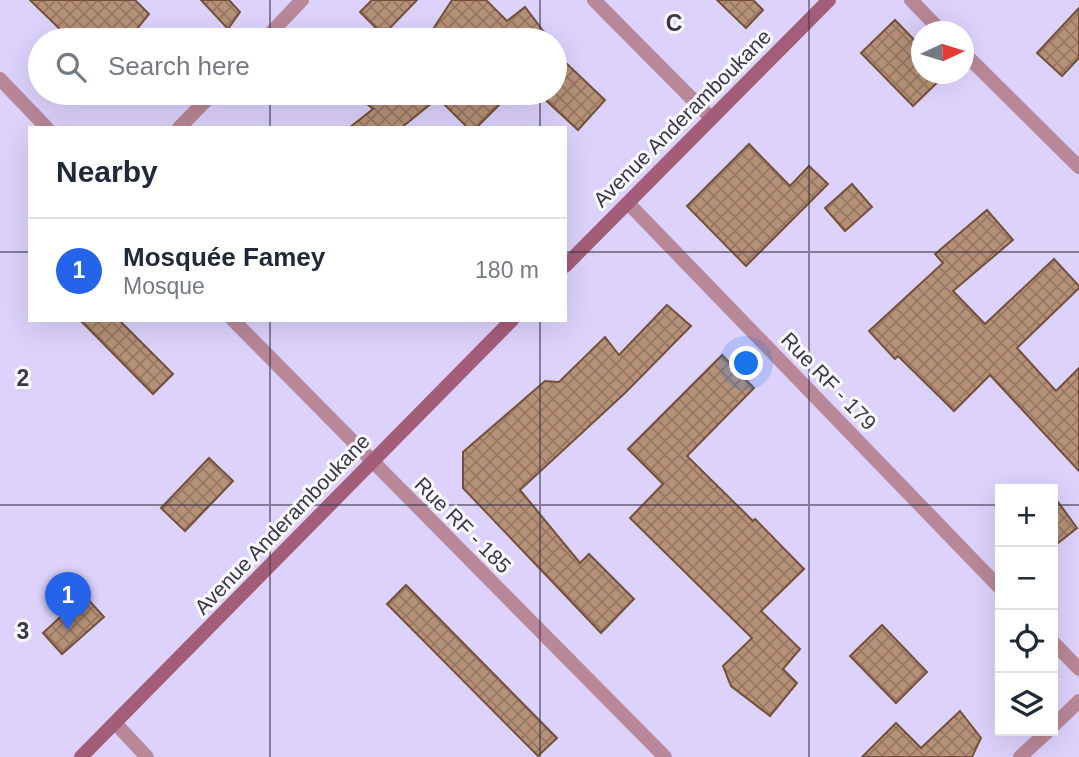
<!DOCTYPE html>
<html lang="en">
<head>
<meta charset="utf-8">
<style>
  body { margin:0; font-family:Helvetica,sans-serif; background:#f6f6f7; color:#1f2937 }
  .controls { position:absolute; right:21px; bottom:21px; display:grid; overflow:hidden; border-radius:0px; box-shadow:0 7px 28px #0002 }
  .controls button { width:63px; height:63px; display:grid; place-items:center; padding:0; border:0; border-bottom:2px solid #e0e1e3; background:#fff; color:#1f2937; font:35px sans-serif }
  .compass { position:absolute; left:911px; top:21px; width:63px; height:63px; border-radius:50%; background:#fff; box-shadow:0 7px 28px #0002; rotate:86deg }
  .you { position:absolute; left:747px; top:364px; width:24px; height:24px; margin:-18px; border:5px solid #fff; border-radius:50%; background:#1a73e8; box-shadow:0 0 0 10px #1a73e833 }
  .badge { display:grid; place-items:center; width:46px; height:46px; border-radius:50%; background:#2563eb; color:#fff; font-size:23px; font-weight:700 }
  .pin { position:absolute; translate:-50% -58px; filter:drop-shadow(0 2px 4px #0008) }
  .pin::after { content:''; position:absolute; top:37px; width:24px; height:21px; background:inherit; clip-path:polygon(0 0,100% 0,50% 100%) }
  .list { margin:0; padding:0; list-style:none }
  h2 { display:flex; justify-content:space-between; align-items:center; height:91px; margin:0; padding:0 28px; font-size:30px }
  h2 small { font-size:23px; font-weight:400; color:#747a83 }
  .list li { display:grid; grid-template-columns:46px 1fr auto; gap:21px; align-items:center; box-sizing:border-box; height:105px; padding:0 28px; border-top:2px solid #e0e1e3 }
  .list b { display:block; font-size:26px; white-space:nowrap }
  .list p { margin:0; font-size:23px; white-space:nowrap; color:#747a83 }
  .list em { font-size:23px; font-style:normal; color:#747a83 }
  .icon { flex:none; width:38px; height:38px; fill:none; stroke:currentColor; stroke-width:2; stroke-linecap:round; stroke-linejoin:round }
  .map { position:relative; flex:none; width:1079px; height:757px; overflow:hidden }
  .search { position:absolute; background:#fff; box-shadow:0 7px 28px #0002; left:28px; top:28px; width:539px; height:77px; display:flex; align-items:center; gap:18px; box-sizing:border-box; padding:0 24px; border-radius:38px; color:#747a83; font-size:26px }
  .panel { position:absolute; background:#fff; box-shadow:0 7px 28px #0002; left:28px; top:126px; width:539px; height:196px; border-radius:0px }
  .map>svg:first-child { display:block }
</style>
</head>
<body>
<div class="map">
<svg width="1079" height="757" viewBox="0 0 1079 757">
  <defs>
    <pattern id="building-cross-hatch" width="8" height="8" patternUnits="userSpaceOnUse" patternTransform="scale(1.75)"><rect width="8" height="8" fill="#b79177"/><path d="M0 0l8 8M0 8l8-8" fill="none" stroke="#967764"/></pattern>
  </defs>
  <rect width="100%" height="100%" fill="#dcd2fc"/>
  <g fill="url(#building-cross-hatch)" stroke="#745139" stroke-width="2">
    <polygon points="30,0 135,0 149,14 128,40 71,40"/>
    <polygon points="201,0 229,0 240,12 228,29"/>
    <polygon points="372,0 417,0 383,35 360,12"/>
    <polygon points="452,0 486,0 507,21 525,7 550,40 481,40 494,31 481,38 426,40"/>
    <polygon points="717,0 753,0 763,10 746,28"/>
    <polygon points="1079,8 1079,58 1062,76 1037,53"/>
    <polygon points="895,20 921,47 921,74 946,74 913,106 861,53"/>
    <polygon points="566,63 605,100 578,130 538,93 555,93 555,75"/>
    <polygon points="354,93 511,93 476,128 468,128 438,98 401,128 349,128 373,109"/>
    <polygon points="749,144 790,186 809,166 828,184 746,266 687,206"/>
    <polygon points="852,184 872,207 845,231 825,208"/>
    <polygon points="987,210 1013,240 953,291 985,324 1054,259 1079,286 1079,288 1017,348 1056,391 1079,368 1079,471 990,375 954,411 898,356 895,359 869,331 943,263 935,254"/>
    <polygon points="667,305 691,326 625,393 520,490 580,563 589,554 634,599 601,633 463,488 463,452 545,381 559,382 605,337 619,355"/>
    <polygon points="80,320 119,320 173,374 153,394"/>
    <polygon points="722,355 754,388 687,456 753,521 755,519 804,569 761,611 800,649 783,669 797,683 770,716 731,686 723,666 752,638 630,518 663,484 628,449"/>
    <polygon points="209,458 233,481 185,531 161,508"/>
    <polygon points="1053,495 1077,528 1053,547"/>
    <polygon points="406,585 557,738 538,756 387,604"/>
    <polygon points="84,595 104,617 62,654 43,633"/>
    <polygon points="882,625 927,672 896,703 850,656"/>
    <polygon points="960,711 981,738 972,757 862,757 896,723 921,748"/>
  </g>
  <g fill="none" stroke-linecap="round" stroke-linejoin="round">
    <g stroke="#b88798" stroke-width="14">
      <polyline points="594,0 711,118"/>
      <polyline points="911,0 942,32"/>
      <polyline points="264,40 302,0"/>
      <polyline points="964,53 1079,167"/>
      <polyline points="0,79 47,128"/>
      <polyline points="179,128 213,93"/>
      <polyline points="628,203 1000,588"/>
      <polyline points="233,320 665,757"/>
      <polyline points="1053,642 1079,669"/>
      <polyline points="116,724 147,757"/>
      <polyline points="1053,726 1079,701"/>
      <polyline points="1020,757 1048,731"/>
    </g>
    <g stroke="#a45d79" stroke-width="14">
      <polyline points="565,266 829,0"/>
      <polyline points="81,757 512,320"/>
    </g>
  </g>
  <path fill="none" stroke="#3b3748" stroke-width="2" stroke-opacity="0.55" d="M 270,0 L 270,40M 540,0 L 540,40M 809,0 L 809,757M 270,93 L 270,128M 540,93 L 540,128M 0,252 L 30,252M 565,252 L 1079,252M 270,320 L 270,757M 540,320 L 540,757M 0,505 L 1000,505M 1053,505 L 1079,505"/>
  <g text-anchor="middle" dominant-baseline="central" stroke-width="6" stroke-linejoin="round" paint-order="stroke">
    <g font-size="21" fill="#3b3748" stroke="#faf9fe">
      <text transform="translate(682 118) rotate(-45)">Avenue Anderamboukane</text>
      <text transform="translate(829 381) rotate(46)">Rue RF - 179</text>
      <text transform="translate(282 524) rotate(-46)">Avenue Anderamboukane</text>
      <text transform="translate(463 525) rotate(45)">Rue RF - 185</text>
    </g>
  </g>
  <g font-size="23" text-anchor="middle" font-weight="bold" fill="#3b3748" stroke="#faf9fe" stroke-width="6" stroke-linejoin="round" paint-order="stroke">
    <text x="674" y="31">C</text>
    <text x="23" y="386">2</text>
    <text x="23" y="639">3</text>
  </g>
</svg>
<div class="controls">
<button>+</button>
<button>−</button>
<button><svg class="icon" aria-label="locate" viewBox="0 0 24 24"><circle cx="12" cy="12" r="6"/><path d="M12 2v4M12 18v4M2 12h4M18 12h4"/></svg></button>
<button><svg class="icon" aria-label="layers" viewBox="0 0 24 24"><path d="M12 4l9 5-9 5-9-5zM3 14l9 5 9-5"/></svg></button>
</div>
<svg class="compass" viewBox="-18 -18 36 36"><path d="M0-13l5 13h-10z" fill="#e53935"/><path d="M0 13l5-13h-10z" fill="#747a83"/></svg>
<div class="you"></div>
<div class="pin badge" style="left:68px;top:630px">1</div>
<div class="search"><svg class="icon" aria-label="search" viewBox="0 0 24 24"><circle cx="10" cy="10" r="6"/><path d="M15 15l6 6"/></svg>Search here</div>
<section class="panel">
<h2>Nearby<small></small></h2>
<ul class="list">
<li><span class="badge">1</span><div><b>Mosquée Famey</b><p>Mosque</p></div><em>180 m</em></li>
</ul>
</section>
</div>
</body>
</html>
